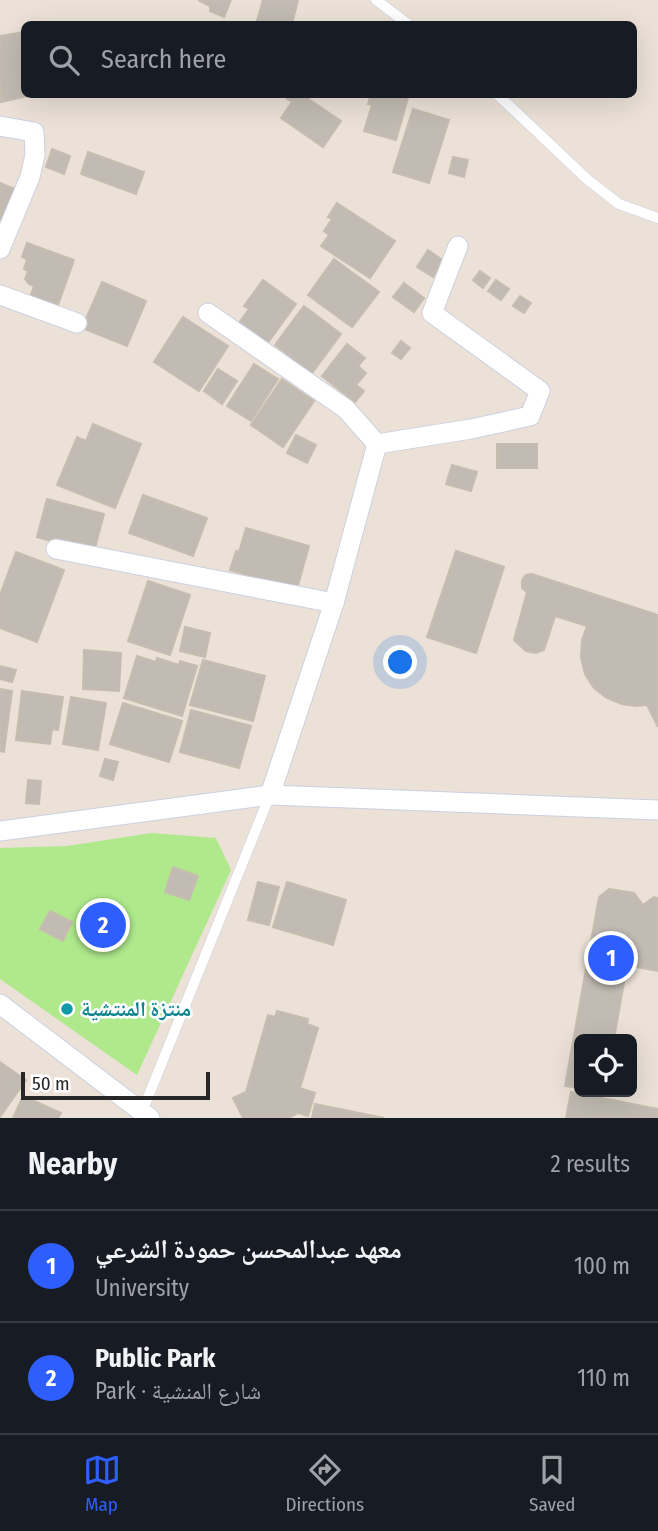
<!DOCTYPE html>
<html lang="en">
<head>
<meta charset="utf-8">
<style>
  body { margin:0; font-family:"Fira Sans Condensed","Noto Naskh Arabic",sans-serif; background:#20242c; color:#f1f3f6 }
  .controls { position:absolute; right:21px; bottom:21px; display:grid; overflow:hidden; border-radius:10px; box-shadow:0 7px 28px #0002 }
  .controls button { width:63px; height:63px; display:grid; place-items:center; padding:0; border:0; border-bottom:2px solid #363941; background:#171b24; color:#f1f3f6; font:35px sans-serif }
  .scale { position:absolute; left:21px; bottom:18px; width:189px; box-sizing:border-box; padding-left:7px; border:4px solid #272727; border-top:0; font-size:19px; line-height:24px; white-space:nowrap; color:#272727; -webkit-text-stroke:5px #fff; paint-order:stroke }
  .you { position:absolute; left:401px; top:663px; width:24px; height:24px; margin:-18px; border:5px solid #fff; border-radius:50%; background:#1a73e8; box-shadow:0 0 0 10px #1a73e833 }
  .badge { display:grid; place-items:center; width:46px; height:46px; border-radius:50%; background:#2f5eff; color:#fff; font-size:23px; font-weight:700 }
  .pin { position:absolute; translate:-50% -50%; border:4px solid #fff; box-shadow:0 2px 7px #0006 }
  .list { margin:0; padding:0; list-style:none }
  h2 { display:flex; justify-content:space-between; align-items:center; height:91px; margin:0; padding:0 28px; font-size:30px }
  h2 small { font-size:23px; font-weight:400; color:#9ea1a6 }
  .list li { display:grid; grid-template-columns:46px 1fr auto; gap:21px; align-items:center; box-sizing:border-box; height:112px; padding:0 28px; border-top:2px solid #363941 }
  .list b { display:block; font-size:26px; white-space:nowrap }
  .list p { margin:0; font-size:23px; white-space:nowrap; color:#9ea1a6 }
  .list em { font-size:23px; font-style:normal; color:#9ea1a6 }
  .icon { flex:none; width:38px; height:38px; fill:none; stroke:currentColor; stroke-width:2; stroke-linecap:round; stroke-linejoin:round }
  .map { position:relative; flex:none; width:658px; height:1118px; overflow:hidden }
  .search { position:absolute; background:#171b24; box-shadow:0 7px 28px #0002; left:21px; right:21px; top:21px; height:77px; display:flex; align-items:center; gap:18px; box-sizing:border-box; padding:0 24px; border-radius:10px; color:#9ea1a6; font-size:26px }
  .sheet { height:315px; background:#171b24 }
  nav { display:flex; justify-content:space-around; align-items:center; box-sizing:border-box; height:98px; border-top:2px solid #363941; background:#171b24; font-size:19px; color:#9ea1a6 }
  nav a { display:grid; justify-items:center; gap:4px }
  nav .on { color:#2f5eff }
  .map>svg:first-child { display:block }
</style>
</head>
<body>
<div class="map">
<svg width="658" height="1118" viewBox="0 0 658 1118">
  <rect width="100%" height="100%" fill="#ebe1d6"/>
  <polygon fill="#afe98c" points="152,833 216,838 231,870 137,1075 0,979 0,848 67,846"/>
  <g fill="#c2bbb3" stroke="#c6bdb0" stroke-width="2">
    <polygon points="198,0 231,0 224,17 210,11 210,6"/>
    <polygon points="263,0 298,0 292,24 256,24"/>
    <polygon points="24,32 24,94 37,94 1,102 0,36"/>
    <polygon points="290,94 301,94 341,121 323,147 281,118 292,102 287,99"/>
    <polygon points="371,94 409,94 396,140 364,131 372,105 368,104"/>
    <polygon points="413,109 449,120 429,183 393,172"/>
    <polygon points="52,149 70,156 64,174 46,167"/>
    <polygon points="88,152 144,172 136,194 81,174"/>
    <polygon points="453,157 468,160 464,177 449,173"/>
    <polygon points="0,183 15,189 0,226"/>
    <polygon points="337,203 395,241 370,278 321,246 329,235 324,231 332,219 328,217"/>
    <polygon points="27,243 74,260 58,305 31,295 34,286 29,284 25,279 28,271 24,269 27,259 22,257"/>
    <polygon points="428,250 444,261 433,277 417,267"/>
    <polygon points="334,259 379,292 352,327 308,295"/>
    <polygon points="480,271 490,278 483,288 473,280"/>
    <polygon points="263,280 296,304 264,348 236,327 249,309 244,306"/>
    <polygon points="496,280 509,289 501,300 488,291"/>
    <polygon points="102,282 146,301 127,346 82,328"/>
    <polygon points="404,283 424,298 414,312 393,297"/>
    <polygon points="520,296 531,303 524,313 513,306"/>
    <polygon points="304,306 341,334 312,373 275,345"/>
    <polygon points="183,317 228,346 199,391 154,362"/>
    <polygon points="401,341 410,348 401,359 392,353"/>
    <polygon points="347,344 365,358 358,366 366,373 356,385 364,391 355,402 322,376"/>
    <polygon points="254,364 278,379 251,421 227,406"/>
    <polygon points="218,369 237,381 222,404 204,391"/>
    <polygon points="282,379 314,401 283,447 251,425"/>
    <polygon points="93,424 141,444 115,508 57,485 77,437 86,441"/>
    <polygon points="296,435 316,445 307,463 287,453"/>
    <rect x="497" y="444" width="40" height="24"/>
    <polygon points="452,465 477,472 471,491 446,484"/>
    <polygon points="143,495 207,518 193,556 129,533"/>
    <polygon points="47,499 104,514 95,548 67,540 65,545 37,537"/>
    <polygon points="246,528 309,546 297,589 230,570 236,551 239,552"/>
    <polygon points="456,551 504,567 476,653 427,637"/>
    <polygon points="16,552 64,570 37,642 0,628 0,595"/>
    <polygon points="532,574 658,615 658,727 647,705 636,706 622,704 607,698 594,688 585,674 581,658 582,640 587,626 555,616 544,650 536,653 526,651 514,640 527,592 522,588 522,580 526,575"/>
    <polygon points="148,581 190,595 170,655 128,641"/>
    <polygon points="185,627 210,633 205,657 180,651"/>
    <polygon points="84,650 121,653 119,691 83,689"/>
    <polygon points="137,656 156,662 157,658 179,665 180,661 197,666 182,716 124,698"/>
    <polygon points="203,660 265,676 253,721 190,705"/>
    <polygon points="0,666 16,670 12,682 0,679"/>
    <polygon points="0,689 12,691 4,752 0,751"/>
    <polygon points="22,691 63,697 58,730 52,729 50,744 16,740"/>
    <polygon points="71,697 106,703 98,750 63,744"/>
    <polygon points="123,703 182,721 169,762 110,744"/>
    <polygon points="191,710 251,726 239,768 180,752"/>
    <polygon points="105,759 118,762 113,780 100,776"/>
    <polygon points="28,780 41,781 39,804 26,803"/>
    <polygon points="173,867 198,876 189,900 165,892"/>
    <polygon points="258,882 279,887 269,925 248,920"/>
    <polygon points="287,882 346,900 333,945 273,927"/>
    <polygon points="609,889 634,893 643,905 654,897 658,898 658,971 627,965 614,1039 579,1039 579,1088 565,1086 599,897"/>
    <polygon points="50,911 72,922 63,941 40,929"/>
    <polygon points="277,1011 308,1019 307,1024 318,1028 300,1088 315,1093 308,1116 298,1113 288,1118 243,1118 233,1098 246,1092 268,1015 275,1017"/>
    <polygon points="0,1062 26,1080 0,1117"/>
    <polygon points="571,1092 658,1109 658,1118 566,1118"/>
    <polygon points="23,1096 61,1113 58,1118 13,1118"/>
    <polygon points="315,1104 384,1118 312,1118"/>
  </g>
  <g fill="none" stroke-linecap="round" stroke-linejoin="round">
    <g stroke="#cbd0e2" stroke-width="11">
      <g id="lane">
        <polyline points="376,0 408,24"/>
        <polyline points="497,94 588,180 619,204 658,218"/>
        <polyline points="142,1112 270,795"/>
      </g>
    </g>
    <g stroke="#cbd0e2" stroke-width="21">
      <g id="street">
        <polyline points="0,126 34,132 35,155 30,177 0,249"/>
        <polyline points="0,295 77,323"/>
        <polyline points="208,313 346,409 377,444"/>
        <polyline points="56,549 334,603"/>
        <polyline points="270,795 334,603 377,444 471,429 530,416 540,391 432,313 458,246"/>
        <polyline points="0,831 270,795 658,810"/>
        <polyline points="0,1004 150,1118"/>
      </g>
    </g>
    <use href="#lane" stroke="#fff" stroke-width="10"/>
    <use href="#street" stroke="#fff" stroke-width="19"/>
  </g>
  <circle fill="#0f9aa8" stroke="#fff" stroke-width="2.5" cx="67" cy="1009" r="7"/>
  <g text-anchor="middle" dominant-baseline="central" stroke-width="5" stroke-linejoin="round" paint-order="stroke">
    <g font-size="21" font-weight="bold" fill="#0d838f" stroke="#fff" text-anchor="start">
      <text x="81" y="1009">منتزة المنتشية</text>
    </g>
  </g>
</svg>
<div class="controls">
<button><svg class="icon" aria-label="locate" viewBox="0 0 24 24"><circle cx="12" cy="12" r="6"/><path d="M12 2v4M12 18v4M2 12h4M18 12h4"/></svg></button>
</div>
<div class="scale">50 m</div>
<div class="you"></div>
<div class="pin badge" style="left:611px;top:958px">1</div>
<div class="pin badge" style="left:103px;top:925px">2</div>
<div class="search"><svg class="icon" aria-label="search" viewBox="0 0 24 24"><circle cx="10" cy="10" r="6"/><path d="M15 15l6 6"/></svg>Search here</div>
</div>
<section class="sheet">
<h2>Nearby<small>2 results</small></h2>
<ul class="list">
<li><span class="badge">1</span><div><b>معهد عبدالمحسن حمودة الشرعي</b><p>University</p></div><em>100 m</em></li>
<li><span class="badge">2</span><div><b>Public Park</b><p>Park · شارع المنشية</p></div><em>110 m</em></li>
</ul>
</section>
<nav>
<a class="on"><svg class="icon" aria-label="map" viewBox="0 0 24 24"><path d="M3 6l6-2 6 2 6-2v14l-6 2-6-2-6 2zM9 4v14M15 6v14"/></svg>Map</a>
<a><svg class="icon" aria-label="directions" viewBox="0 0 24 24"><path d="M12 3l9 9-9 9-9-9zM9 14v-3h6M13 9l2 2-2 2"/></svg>Directions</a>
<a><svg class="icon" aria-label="saved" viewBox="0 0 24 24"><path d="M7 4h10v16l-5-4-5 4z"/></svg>Saved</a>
</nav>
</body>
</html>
